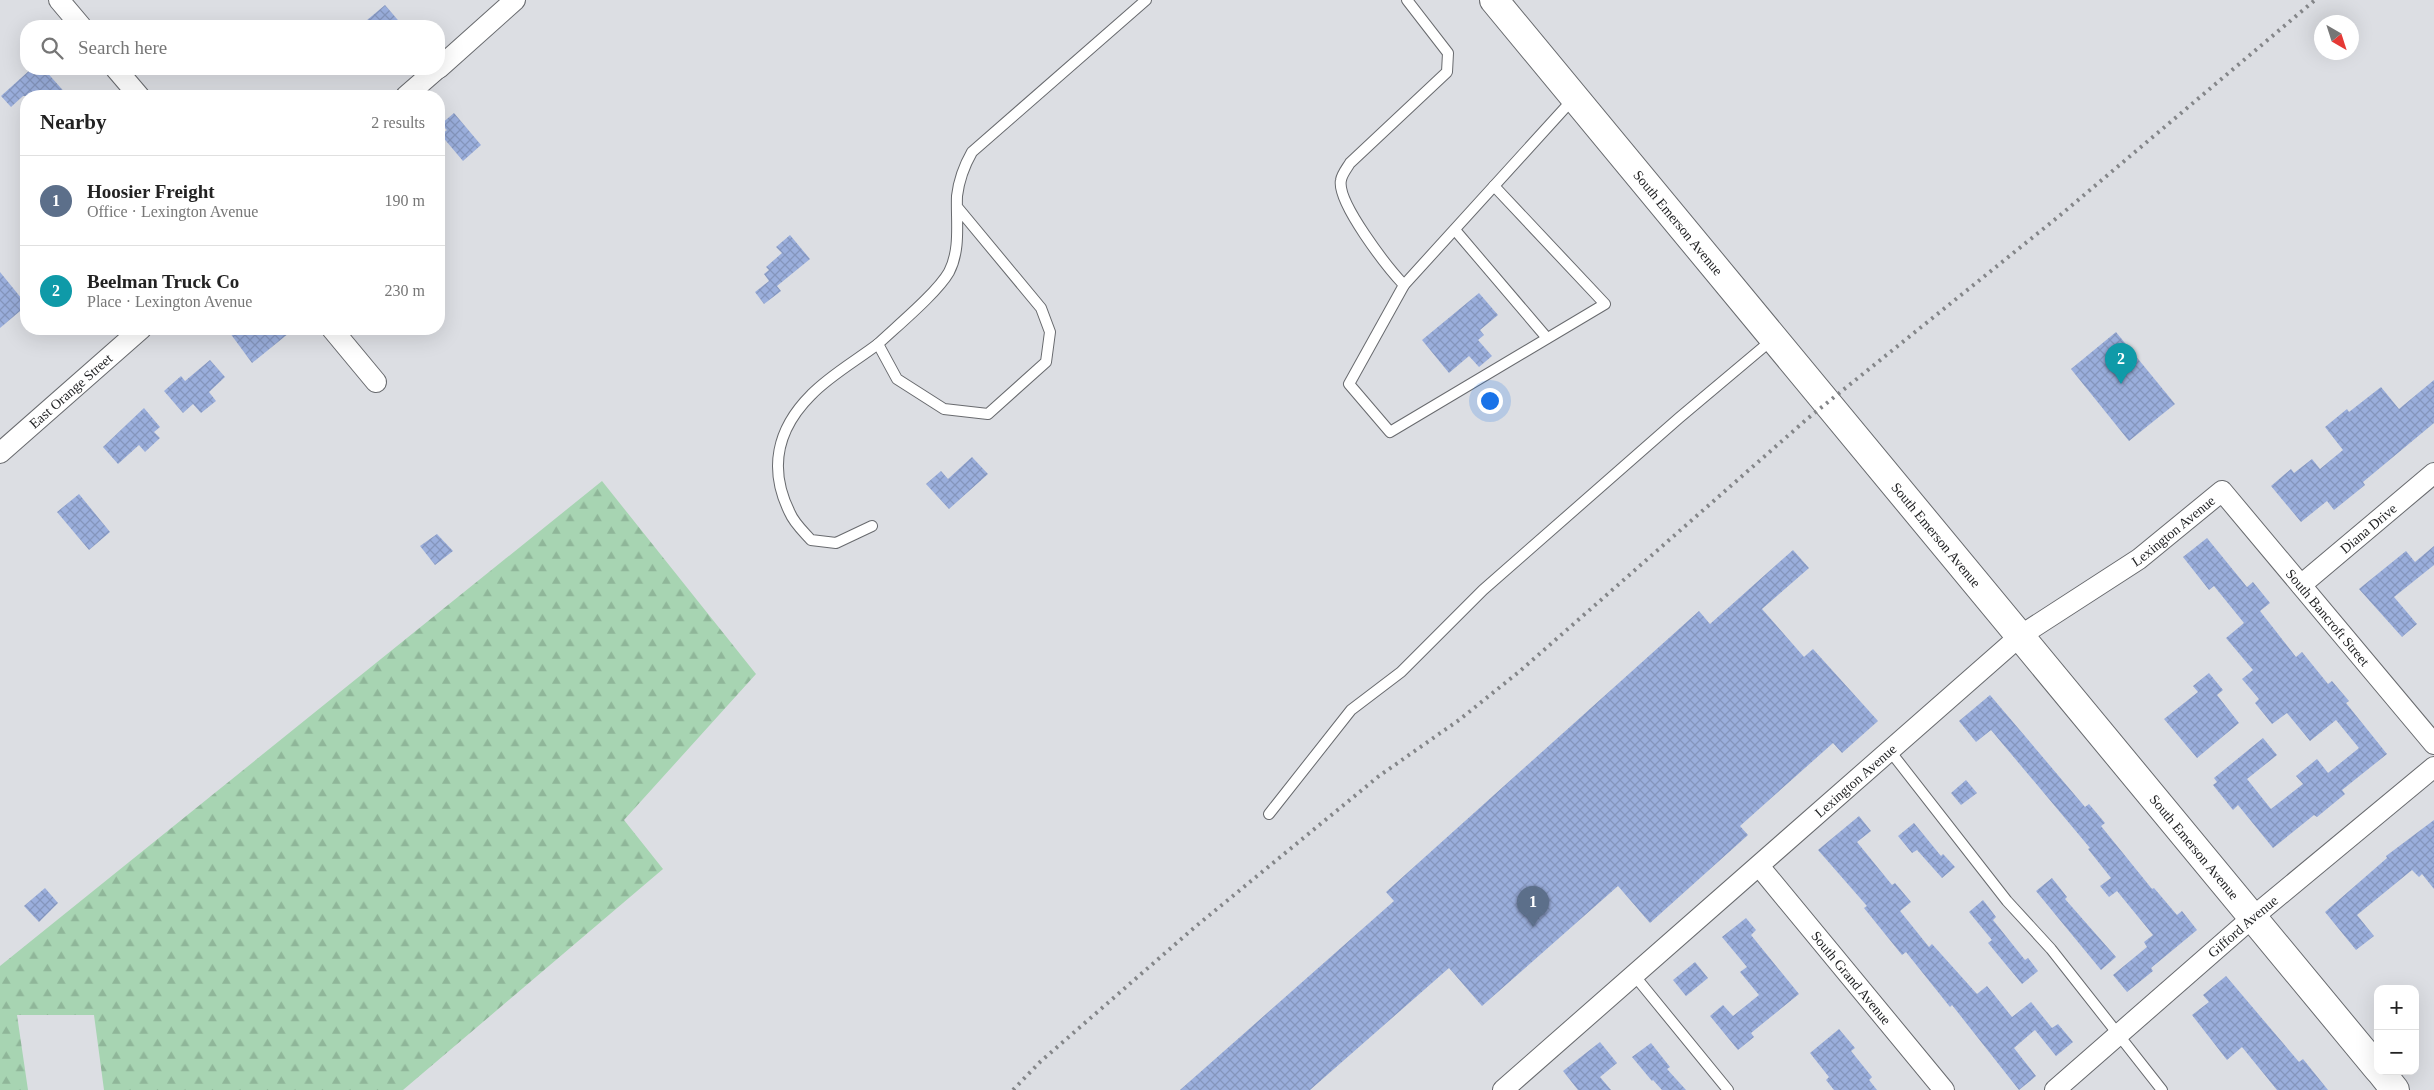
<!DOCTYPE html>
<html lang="en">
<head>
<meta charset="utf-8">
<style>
  body { margin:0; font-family:"Times New Roman",serif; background:#f6f6f6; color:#222 }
  .controls { position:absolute; right:15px; bottom:15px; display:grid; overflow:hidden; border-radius:10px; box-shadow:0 5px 20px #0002 }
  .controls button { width:45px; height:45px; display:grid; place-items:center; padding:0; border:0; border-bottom:1px solid #e0e0e0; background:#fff; color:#222; font:25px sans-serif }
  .compass { position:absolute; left:2314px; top:15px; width:45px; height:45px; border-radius:50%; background:#fff; box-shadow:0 5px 20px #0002; rotate:141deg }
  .you { position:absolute; left:1489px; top:400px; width:18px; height:18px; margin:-12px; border:4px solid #fff; border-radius:50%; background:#1a73e8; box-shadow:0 0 0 8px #1a73e833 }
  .badge { display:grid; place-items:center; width:32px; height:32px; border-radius:50%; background:#0b8043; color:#fff; font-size:16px; font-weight:700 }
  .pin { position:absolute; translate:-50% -41px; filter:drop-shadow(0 1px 2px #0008) }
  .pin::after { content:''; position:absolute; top:26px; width:18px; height:15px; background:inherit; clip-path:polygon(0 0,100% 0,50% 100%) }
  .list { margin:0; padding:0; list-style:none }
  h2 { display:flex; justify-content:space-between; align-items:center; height:65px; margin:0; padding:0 20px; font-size:21px }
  h2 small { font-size:16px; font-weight:400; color:#767676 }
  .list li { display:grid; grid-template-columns:32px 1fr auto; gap:15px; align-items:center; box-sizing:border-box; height:90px; padding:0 20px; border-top:1px solid #e0e0e0 }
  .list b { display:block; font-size:19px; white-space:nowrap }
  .list p { margin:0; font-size:16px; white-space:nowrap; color:#767676 }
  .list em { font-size:16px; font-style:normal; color:#767676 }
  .icon { flex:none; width:28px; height:28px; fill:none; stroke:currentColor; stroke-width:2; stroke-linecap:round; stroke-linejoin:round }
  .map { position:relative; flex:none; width:2434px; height:1090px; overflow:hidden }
  .search { position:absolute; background:#fff; box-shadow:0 5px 20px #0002; left:20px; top:20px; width:425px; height:55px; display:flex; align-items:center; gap:12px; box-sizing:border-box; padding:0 18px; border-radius:20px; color:#767676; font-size:19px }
  .panel { position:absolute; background:#fff; box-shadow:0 5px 20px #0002; left:20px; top:90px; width:425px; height:245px; border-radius:20px }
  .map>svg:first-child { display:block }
</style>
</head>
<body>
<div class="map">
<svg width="2434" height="1090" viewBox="0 0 2434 1090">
  <defs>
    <pattern id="forest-firs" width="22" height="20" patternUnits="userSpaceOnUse" patternTransform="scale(1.25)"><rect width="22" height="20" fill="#a7d4b2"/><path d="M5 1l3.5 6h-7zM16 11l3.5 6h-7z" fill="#8fb699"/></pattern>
    <pattern id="building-cross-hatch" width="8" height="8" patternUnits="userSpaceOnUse" patternTransform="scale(1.25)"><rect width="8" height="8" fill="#9aaedc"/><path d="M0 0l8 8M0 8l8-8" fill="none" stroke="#8495bc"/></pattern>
  </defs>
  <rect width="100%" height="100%" fill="#dcdee3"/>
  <polygon fill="url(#forest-firs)" points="602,481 756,674 624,820 663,869 403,1090 104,1090 94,1015 17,1015 28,1090 0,1090 0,966"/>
  <g fill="url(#building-cross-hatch)">
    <polygon points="385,5 403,26 360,26"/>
    <polygon points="31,69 44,69 68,96 23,96 11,107 1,96"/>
    <polygon points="454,113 481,145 463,161 441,135 447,130 441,124"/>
    <polygon points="790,235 810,259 777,286 781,291 764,304 755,292 769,281 764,274 769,270 766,267 782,253 776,247"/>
    <polygon points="0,272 26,304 26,306 0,328"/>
    <polygon points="1479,293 1498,315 1480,330 1484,335 1478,340 1492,356 1479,367 1469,356 1449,373 1422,340"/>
    <polygon points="227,329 294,329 252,363"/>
    <polygon points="2116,332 2175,404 2129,441 2071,369"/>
    <polygon points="210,360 225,377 209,392 216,401 201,413 193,404 183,413 164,391 181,376 185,381"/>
    <polygon points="2434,380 2434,423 2363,482 2365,485 2334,510 2327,501 2301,522 2271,486 2291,469 2294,473 2312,459 2320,469 2343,450 2325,427 2347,409 2349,412 2381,387 2399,409"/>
    <polygon points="144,408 160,427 154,432 160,438 145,452 139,445 118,464 103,447"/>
    <polygon points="972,457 988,474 949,509 926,484 941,471 948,479"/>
    <polygon points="79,494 110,532 89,550 57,512"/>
    <polygon points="437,534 453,551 435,565 420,546"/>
    <polygon points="2207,538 2247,587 2253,582 2270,603 2260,611 2296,657 2302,652 2328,684 2332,681 2349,701 2346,703 2387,754 2342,790 2345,794 2317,817 2314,815 2273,848 2238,805 2233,810 2213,785 2217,782 2214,778 2263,738 2277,755 2247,779 2271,809 2303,784 2296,776 2317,759 2328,773 2359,748 2336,720 2310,741 2287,713 2272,724 2255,703 2259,699 2242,679 2253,670 2226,638 2244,623 2214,586 2209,590 2183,557"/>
    <polygon points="2434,546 2434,565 2394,597 2417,624 2402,637 2359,589 2406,551 2415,562"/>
    <polygon points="1793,550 1809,568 1762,609 1804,657 1813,649 1878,721 1842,753 1833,743 1740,826 1748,835 1650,923 1618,886 1482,1006 1449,968 1310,1090 1180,1090 1394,901 1386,892 1699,611 1710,624"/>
    <polygon points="2209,673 2223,690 2217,695 2239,723 2197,758 2164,719 2198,692 2193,686"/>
    <polygon points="1990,695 2085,807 2089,804 2105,823 2101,826 2152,889 2154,888 2177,915 2182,911 2197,930 2151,968 2153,971 2127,992 2113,975 2147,947 2144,942 2153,935 2117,891 2109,897 2100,886 2111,878 2088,849 2090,848 1991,730 1976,742 1959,721"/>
    <polygon points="1966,780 1977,793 1961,805 1951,793"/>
    <polygon points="1859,816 1871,831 1857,842 1892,885 1895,883 1911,902 1900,911 1929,947 1932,944 1977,994 1987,986 2012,1017 2031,1002 2052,1028 2058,1024 2073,1042 2056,1056 2035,1030 2014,1048 2036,1076 2019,1090 1952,1005 1950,1007 1906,952 1902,955 1864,908 1867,906 1818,850"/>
    <polygon points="2434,820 2434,889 2422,874 2419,877 2412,870 2357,915 2374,936 2356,950 2325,912 2387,858 2386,856"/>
    <polygon points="1914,823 1941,856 1943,854 1955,867 1942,878 1917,850 1912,853 1898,836"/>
    <polygon points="2052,878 2067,897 2065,899 2116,957 2101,970 2036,891"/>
    <polygon points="45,888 58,903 39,922 24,906"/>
    <polygon points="1983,900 1996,917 1993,920 2025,960 2028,958 2038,971 2022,984 1988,943 1992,940 1969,912"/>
    <polygon points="1746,918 1756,930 1751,935 1799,994 1751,1033 1754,1037 1738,1050 1710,1016 1723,1005 1733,1016 1759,995 1740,972 1747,967 1722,937"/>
    <polygon points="1695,962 1708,978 1686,996 1673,980"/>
    <polygon points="2226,976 2299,1062 2303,1059 2328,1090 2277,1090 2242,1047 2227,1060 2192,1015 2209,1002 2203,995"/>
    <polygon points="1839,1029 1855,1048 1851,1051 1872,1077 1869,1080 1877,1090 1834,1090 1826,1080 1829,1077 1810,1053"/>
    <polygon points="1600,1042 1617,1063 1600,1077 1611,1090 1578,1090 1563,1071"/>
    <polygon points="1651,1043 1670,1067 1667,1069 1686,1090 1662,1090 1653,1080 1652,1081 1632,1057"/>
  </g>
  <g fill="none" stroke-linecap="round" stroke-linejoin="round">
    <g stroke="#686a6e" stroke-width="12">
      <g id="service">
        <path d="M 1407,0 L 1448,53 L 1447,72 L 1350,163 C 1347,168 1342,174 1341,180 C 1336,202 1388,268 1404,285 L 1349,384 L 1390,432 L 1605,304 L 1494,186"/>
        <path d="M 958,208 L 1041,308 L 1050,332 L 1046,362 L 988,414 L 944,409 L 897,379 L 878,344 C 897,326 937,293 949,272 C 961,249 956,221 957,196 C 959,179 964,166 972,152 L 1146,0"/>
        <polyline points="1455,230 1547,338"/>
        <polyline points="1404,285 1574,98"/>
        <path d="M 872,526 L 836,543 L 811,540 C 804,532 794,523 790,513 C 768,469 777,429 811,395 C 829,376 857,360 878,344"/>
        <polyline points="1890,751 2007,901 2051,949 2162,1090"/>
        <polyline points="1269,814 1351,710 1401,672 1483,590 1679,418 1773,339"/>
        <polyline points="1634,975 1728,1090"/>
      </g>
    </g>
    <g stroke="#686a6e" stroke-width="22">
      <g id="minor">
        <polyline points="59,0 81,26"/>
        <polyline points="439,68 515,0"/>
        <polyline points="116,69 139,96"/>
        <polyline points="406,96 437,69"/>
        <polyline points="332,329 376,382"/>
        <path id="s1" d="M 0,453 L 141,329"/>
        <path id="s2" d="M 2301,585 L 2434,473"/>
        <path id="s3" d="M 1759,866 L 1944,1090"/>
        <path id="s4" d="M 1503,1090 L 2020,636 L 2139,559 L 2222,491 L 2434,744"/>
        <path id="s5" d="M 2055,1090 L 2253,917 L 2434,767"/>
      </g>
    </g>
    <g stroke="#686a6e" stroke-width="30">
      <g id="primary">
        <path id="s6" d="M 1494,0 L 2378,1069"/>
        <polyline points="2380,1071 2395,1090"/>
      </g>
    </g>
    <use href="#service" stroke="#fff" stroke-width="10"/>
    <use href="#minor" stroke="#fff" stroke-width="20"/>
    <use href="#primary" stroke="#fff" stroke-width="28"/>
    <polyline stroke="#848689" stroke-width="4" stroke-dasharray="2.5 5" stroke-linecap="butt" points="1013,1090 1040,1062 1195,927 1379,776 1459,720 1520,671 1807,419 2058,217 2315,0"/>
  </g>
  <g text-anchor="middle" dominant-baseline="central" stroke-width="4" stroke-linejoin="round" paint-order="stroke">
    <g font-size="14" fill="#1e1f21" stroke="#e9ebf0">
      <text stroke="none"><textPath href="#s6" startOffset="289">South Emerson Avenue</textPath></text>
      <text stroke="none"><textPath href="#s1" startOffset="94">East Orange Street</textPath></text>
      <text stroke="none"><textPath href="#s2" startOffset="88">Diana Drive</textPath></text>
      <text stroke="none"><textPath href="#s4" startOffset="874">Lexington Avenue</textPath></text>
      <text stroke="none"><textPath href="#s6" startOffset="694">South Emerson Avenue</textPath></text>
      <text stroke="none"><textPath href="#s4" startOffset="1102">South Bancroft Street</textPath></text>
      <text stroke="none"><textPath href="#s4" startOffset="469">Lexington Avenue</textPath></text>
      <text stroke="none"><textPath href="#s6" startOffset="1099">South Emerson Avenue</textPath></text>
      <text stroke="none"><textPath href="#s5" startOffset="249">Gifford Avenue</textPath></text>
      <text stroke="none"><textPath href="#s3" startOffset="145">South Grand Avenue</textPath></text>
    </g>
  </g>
</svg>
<div class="controls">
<button>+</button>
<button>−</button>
</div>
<svg class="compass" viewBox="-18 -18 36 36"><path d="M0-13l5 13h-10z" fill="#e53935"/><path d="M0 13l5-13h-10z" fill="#767676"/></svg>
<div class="you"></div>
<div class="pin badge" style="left:1533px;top:927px;background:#5c6f8a">1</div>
<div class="pin badge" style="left:2121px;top:384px;background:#0f9aa8">2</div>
<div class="search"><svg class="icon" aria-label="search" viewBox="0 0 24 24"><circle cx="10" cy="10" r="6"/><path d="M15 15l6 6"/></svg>Search here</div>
<section class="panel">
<h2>Nearby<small>2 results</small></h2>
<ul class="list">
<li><span class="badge" style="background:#5c6f8a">1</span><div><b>Hoosier Freight</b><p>Office · Lexington Avenue</p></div><em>190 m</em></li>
<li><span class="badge" style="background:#0f9aa8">2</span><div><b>Beelman Truck Co</b><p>Place · Lexington Avenue</p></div><em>230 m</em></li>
</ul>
</section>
</div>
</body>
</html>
